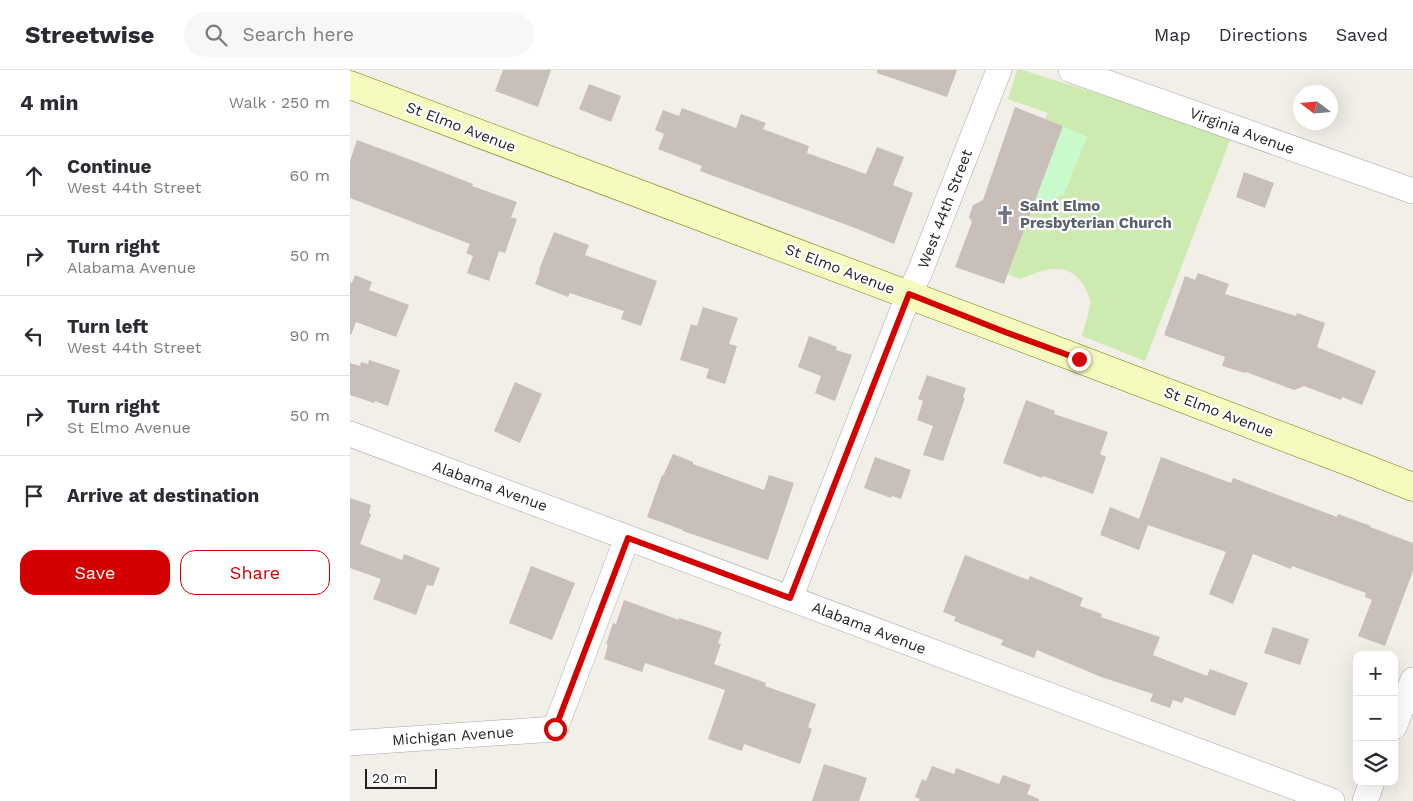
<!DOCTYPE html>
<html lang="en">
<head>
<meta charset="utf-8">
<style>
  body { margin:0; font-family:"Work Sans",sans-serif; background:#f7f7f7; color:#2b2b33 }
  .controls { position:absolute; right:15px; bottom:15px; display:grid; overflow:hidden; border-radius:10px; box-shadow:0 5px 20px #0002 }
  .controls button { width:45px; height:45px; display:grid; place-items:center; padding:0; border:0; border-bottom:1px solid #e1e1e2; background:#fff; color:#2b2b33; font:25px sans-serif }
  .compass { position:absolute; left:943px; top:15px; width:45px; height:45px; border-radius:50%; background:#fff; box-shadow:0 5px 20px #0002; rotate:286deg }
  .scale { position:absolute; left:15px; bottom:12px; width:72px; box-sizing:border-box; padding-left:5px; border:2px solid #222; border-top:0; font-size:14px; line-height:18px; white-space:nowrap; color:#222; -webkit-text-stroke:4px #fff; paint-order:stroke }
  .stop { position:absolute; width:15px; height:15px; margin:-11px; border:4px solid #d40000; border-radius:50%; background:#fff }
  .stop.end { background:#d40000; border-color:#fff; box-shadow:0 1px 5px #0008 }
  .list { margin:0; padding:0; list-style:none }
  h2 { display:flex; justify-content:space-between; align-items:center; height:65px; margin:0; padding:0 20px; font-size:21px }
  h2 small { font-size:16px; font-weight:400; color:#7c7c81 }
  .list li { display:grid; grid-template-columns:32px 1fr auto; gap:15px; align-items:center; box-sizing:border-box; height:80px; padding:0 20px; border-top:1px solid #e1e1e2 }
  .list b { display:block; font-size:19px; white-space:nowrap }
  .list p { margin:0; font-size:16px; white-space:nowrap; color:#7c7c81 }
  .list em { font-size:16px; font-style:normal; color:#7c7c81 }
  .actions { display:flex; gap:10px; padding:15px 20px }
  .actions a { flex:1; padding:11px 0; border:1px solid #d40000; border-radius:15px; text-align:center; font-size:18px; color:#d40000 }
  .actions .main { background:#d40000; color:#fff }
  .icon { flex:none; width:28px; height:28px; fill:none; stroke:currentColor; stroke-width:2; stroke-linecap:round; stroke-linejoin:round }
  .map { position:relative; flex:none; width:1063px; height:731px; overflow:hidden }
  header { display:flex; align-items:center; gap:30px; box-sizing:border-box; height:70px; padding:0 25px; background:#fff; border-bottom:1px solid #e1e1e2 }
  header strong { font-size:24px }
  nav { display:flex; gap:28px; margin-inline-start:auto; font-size:18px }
  .search { width:350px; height:45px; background:#f7f7f7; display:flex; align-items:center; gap:12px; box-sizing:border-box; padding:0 18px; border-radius:28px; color:#7c7c81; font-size:19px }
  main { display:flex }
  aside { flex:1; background:#fff }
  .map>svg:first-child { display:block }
</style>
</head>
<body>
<header>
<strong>Streetwise</strong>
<div class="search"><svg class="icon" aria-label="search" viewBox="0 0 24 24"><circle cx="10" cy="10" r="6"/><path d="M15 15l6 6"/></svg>Search here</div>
<nav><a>Map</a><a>Directions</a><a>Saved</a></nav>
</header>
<main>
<aside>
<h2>4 min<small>Walk · 250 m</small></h2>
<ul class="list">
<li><svg class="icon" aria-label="ahead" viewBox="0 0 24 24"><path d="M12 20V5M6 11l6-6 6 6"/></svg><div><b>Continue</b><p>West 44th Street</p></div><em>60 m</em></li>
<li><svg class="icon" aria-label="right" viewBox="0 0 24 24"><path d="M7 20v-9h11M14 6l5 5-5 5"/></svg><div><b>Turn right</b><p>Alabama Avenue</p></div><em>50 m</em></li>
<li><svg class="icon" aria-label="left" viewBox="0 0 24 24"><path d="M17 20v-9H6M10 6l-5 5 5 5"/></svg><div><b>Turn left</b><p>West 44th Street</p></div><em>90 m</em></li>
<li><svg class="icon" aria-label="right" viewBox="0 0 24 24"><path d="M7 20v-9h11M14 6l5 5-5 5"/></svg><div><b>Turn right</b><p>St Elmo Avenue</p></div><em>50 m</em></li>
<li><svg class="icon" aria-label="arrive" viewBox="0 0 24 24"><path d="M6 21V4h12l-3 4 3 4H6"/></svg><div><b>Arrive at destination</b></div></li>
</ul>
<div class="actions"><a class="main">Save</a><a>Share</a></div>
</aside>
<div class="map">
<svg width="1063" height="731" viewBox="0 0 1063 731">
  <rect width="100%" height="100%" fill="#f2efe9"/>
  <path fill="#cdebb0" d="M 667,0 L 672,0 L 882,65 L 795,291 L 732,266 C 734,256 740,242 740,232 C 740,226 736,220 733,214 C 716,189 692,200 670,209 L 658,204 L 683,136 L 714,124 L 737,67 L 695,49 L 698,43 L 658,29 Z"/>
  <polygon fill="#c8facc" points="713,56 737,67 714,124 683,136"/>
  <g fill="#c7bfb8">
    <polygon points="153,0 201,0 188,37 145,21"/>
    <polygon points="527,0 607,0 597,27 527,3"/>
    <polygon points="239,14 271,26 261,52 229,39"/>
    <polygon points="665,37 713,56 654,214 605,197 622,152 619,147 623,135 633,130"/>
    <polygon points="332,38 386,58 391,44 416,53 413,59 459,76 457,83 516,104 527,77 554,87 543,115 563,123 544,174 505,158 350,101 352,96 308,79 314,64 305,60 313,40 329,46"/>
    <polygon points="7,70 64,91 123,114 122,116 167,132 161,147 167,149 155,183 149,181 139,211 117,203 123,186 116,183 120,174 0,128 0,91"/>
    <polygon points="894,102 924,113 915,138 886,127"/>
    <polygon points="204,162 239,175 235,185 307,211 291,256 271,249 274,241 220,223 218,227 185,214 190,201 189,200"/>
    <polygon points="848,203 879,214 875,224 946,246 947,243 975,253 967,277 1026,301 1012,335 992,327 991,330 954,316 944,320 896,302 895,303 872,296 875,287 814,265 835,206 845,210"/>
    <polygon points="5,205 22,212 19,220 59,235 46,267 6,252 1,265 0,264 0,212 2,213"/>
    <polygon points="353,237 388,248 379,274 387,276 375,314 356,308 359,299 330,290 341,254 347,256"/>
    <polygon points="459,266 487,277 486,280 502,285 485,331 465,323 471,306 448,297"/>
    <polygon points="19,290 50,300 38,336 25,331 24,333 0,325 0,293 10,296 11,292 18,294"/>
    <polygon points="577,305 616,318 613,327 615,328 593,391 573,385 583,356 567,350 573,331 568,329"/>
    <polygon points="165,312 192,324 170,373 144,361"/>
    <polygon points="676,330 705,341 704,344 758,362 750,384 756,387 743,424 693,406 692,408 653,393"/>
    <polygon points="323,384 343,392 343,394 414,420 419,405 444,413 418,490 333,461 333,460 297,447 312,405 313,406"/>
    <polygon points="525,387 561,400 551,429 542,426 541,428 514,418"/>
    <polygon points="811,387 881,413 883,408 987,447 988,444 1021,456 1020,457 1063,473 1063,501 1035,576 1008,566 1022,530 1015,527 1016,523 942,496 941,499 903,484 883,534 859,524 876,482 798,455 789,480 750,465 760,437 789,449"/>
    <polygon points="0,428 21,435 19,443 21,444 10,474 52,490 54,484 90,498 83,516 77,515 66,545 23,529 31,509 0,498"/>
    <polygon points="615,485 678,510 680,506 733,528 730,536 752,544 751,547 810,567 803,585 857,606 860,599 898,613 885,646 835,627 832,633 823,630 820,638 800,631 803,624 751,607 687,580 684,588 651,575 653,570 604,551 606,547 593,542"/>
    <polygon points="181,496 225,513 202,570 159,553"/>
    <polygon points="274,530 329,550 329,548 372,562 368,573 371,574 364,594 416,613 415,616 466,634 458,657 462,659 450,694 394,674 392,681 358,669 375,620 295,593 292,602 254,589 258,575 256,574 263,553 266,554"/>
    <polygon points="923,557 959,569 950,595 914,583"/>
    <polygon points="474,694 517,708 509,731 462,731"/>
    <polygon points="582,696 604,704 606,698 649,714 653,705 681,715 677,724 689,729 689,731 569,731 570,729 565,727 572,709 576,711"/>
  </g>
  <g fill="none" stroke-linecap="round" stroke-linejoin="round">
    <g stroke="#a9a9a9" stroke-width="26">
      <g id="minor">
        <polyline points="721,0 1063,121"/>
        <polyline points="0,364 982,731"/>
        <polyline points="440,528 559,224 569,204 649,0"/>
        <polyline points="1044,657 1063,610"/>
        <polyline points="0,673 205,659 277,468"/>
        <polyline points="1015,731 1022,712"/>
      </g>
    </g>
    <g stroke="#707d05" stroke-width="29">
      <polyline id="secondary" points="0,15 729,289 997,391 1063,417"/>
    </g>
    <use href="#minor" stroke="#fff" stroke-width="25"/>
    <use href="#secondary" stroke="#f7fabf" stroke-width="28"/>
  </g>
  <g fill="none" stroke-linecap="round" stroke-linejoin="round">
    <polyline stroke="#d40000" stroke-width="6" points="205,659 278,468 440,528 559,224 655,262 729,289"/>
  </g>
  <defs>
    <g id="church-bare" transform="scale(1.5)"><path d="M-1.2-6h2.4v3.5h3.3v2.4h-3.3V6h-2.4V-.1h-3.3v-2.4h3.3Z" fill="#6b7280" stroke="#fff" stroke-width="2.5" paint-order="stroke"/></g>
  </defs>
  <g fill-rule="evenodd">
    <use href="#church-bare" x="655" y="145"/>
  </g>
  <g text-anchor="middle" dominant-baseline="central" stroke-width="4.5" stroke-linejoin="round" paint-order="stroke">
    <g font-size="15" fill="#222" stroke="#fff">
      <text transform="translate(111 57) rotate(21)">St Elmo Avenue</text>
      <text transform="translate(892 61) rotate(20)">Virginia Avenue</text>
      <text transform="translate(595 139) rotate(-69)">West 44th Street</text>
      <text transform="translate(490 199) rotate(21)">St Elmo Avenue</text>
      <text transform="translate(869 342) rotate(21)">St Elmo Avenue</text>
      <text transform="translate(140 416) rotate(20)">Alabama Avenue</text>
      <text transform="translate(519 558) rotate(21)">Alabama Avenue</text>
      <text transform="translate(103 666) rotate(-4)">Michigan Avenue</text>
    </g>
    <g font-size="15" font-weight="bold" fill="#5b616d" stroke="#fff" text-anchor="start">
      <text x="670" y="136">Saint Elmo<tspan x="670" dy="17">Presbyterian Church</tspan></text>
    </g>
  </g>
</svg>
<div class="controls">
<button>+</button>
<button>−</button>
<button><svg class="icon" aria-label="layers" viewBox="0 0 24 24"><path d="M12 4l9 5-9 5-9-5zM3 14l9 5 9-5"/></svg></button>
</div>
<svg class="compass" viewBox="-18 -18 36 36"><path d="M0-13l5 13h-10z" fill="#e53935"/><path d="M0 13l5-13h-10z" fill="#7c7c81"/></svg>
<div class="scale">20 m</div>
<div class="stop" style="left:205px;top:659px"></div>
<div class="stop end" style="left:729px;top:289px"></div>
</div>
</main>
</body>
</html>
